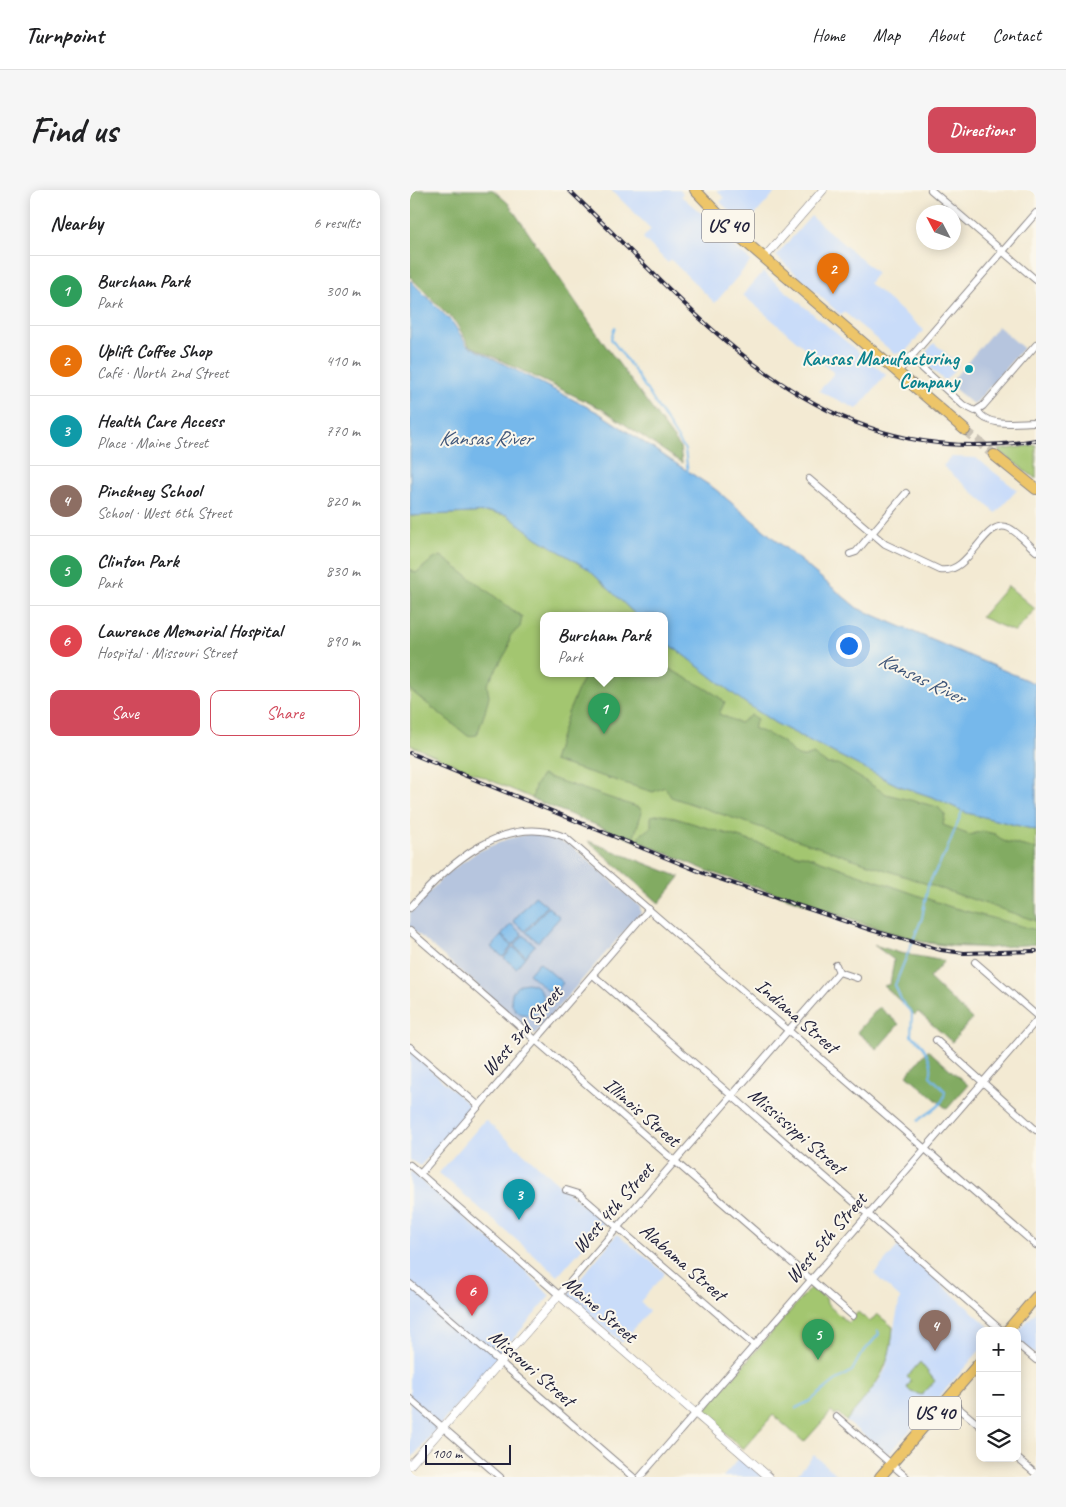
<!DOCTYPE html>
<html lang="en">
<head>
<meta charset="utf-8">
<style>
  body { margin:0; font-family:Caveat,sans-serif; background:#f6f6f6; color:#202124 }
  .controls { position:absolute; right:15px; bottom:15px; display:grid; overflow:hidden; border-radius:10px; box-shadow:0 2px 12px #0003 }
  .controls button { width:45px; height:45px; display:grid; place-items:center; padding:0; border:0; border-bottom:1px solid #e0e0e0; background:#fff; color:#202124; font:25px sans-serif }
  .compass { position:absolute; left:506px; top:15px; width:45px; height:45px; border-radius:50%; background:#fff; box-shadow:0 2px 12px #0003; rotate:311deg }
  .scale { position:absolute; left:15px; bottom:12px; width:86px; box-sizing:border-box; padding-left:5px; border:2px solid #22223b; border-top:0; font-size:14px; line-height:18px; white-space:nowrap; color:#22223b; -webkit-text-stroke:4px #fbf7ec; paint-order:stroke }
  .you { position:absolute; left:438px; top:455px; width:18px; height:18px; margin:-12px; border:4px solid #fff; border-radius:50%; background:#1a73e8; box-shadow:0 0 0 8px #1a73e833 }
  .badge { display:grid; place-items:center; width:32px; height:32px; border-radius:50%; background:#d1495b; color:#fff; font-size:16px; font-weight:700 }
  .pin { position:absolute; translate:-50% -41px; filter:drop-shadow(0 1px 2px #0008) }
  .pin::after { content:''; position:absolute; top:26px; width:18px; height:15px; background:inherit; clip-path:polygon(0 0,100% 0,50% 100%) }
  .popup { position:absolute; left:130px; top:422px; width:128px; height:65px; box-sizing:border-box; display:grid; place-content:center; border-radius:10px; background:#fff; filter:drop-shadow(0 1px 4px #0005); font-size:16px; white-space:nowrap; color:#757577 }
  .popup b { font-size:19px; color:#202124 }
  .popup::after { content:''; position:absolute; left:50%; top:100%; margin-left:-10px; border:10px solid transparent; border-top-color:#fff }
  .list { margin:0; padding:0; list-style:none }
  h2 { display:flex; justify-content:space-between; align-items:center; height:65px; margin:0; padding:0 20px; font-size:21px }
  h2 small { font-size:16px; font-weight:400; color:#757577 }
  .list li { display:grid; grid-template-columns:32px 1fr auto; gap:15px; align-items:center; box-sizing:border-box; height:70px; padding:0 20px; border-top:1px solid #e0e0e0 }
  .list b { display:block; font-size:19px; white-space:nowrap }
  .list p { margin:0; font-size:16px; white-space:nowrap; color:#757577 }
  .list em { font-size:16px; font-style:normal; color:#757577 }
  .actions { display:flex; gap:10px; padding:15px 20px }
  .actions a { flex:1; padding:11px 0; border:1px solid #d1495b; border-radius:10px; text-align:center; font-size:18px; color:#d1495b }
  .actions .main { background:#d1495b; color:#fff }
  .icon { flex:none; width:28px; height:28px; fill:none; stroke:currentColor; stroke-width:2; stroke-linecap:round; stroke-linejoin:round }
  .map { position:relative; flex:none; width:626px; height:1287px; overflow:hidden; border-radius:10px }
  header { display:flex; align-items:center; gap:30px; box-sizing:border-box; height:70px; padding:0 25px; background:#fff; border-bottom:1px solid #e0e0e0 }
  header strong { font-size:24px }
  nav { display:flex; gap:28px; margin-inline-start:auto; font-size:18px }
  .intro { display:flex; align-items:center; justify-content:space-between; box-sizing:border-box; height:120px; padding:0 30px }
  h1 { margin:0; font-size:35px }
  .button { padding:12px 22px; border-radius:10px; background:#d1495b; color:#fff; font-size:18px; font-weight:700 }
  main { display:flex; gap:30px; padding:0 30px }
  aside { flex:1; background:#fff; border-radius:10px; box-shadow:0 2px 12px #0003 }
  .map>svg:first-child { display:block }
</style>
</head>
<body>
<header>
<strong>Turnpoint</strong>
<nav><a>Home</a><a>Map</a><a>About</a><a>Contact</a></nav>
</header>
<div class="intro"><h1>Find us</h1><a class="button">Directions</a></div>
<main>
<aside>
<h2>Nearby<small>6 results</small></h2>
<ul class="list">
<li><span class="badge" style="background:#2e9e5b">1</span><div><b>Burcham Park</b><p>Park</p></div><em>300 m</em></li>
<li><span class="badge" style="background:#e8710a">2</span><div><b>Uplift Coffee Shop</b><p>Café · North 2nd Street</p></div><em>410 m</em></li>
<li><span class="badge" style="background:#0f9aa8">3</span><div><b>Health Care Access</b><p>Place · Maine Street</p></div><em>770 m</em></li>
<li><span class="badge" style="background:#8d6e63">4</span><div><b>Pinckney School</b><p>School · West 6th Street</p></div><em>820 m</em></li>
<li><span class="badge" style="background:#2e9e5b">5</span><div><b>Clinton Park</b><p>Park</p></div><em>830 m</em></li>
<li><span class="badge" style="background:#e0444e">6</span><div><b>Lawrence Memorial Hospital</b><p>Hospital · Missouri Street</p></div><em>890 m</em></li>
</ul>
<div class="actions"><a class="main">Save</a><a>Share</a></div>
</aside>
<div class="map">
<svg width="626" height="1287" viewBox="0 0 626 1287">
  <rect width="100%" height="100%" fill="#fbf7ec"/>
  <filter id="ink" filterUnits="userSpaceOnUse"><feTurbulence type="fractalNoise" baseFrequency=".02" numOctaves="2"/><feDisplacementMap in="SourceGraphic" scale="10" xChannelSelector="R" yChannelSelector="G"/><feConvolveMatrix kernelMatrix="1 2 1 2 8 2 1 2 1" color-interpolation-filters="sRGB"/></filter>
  <filter id="wash" filterUnits="userSpaceOnUse"><feTurbulence type="fractalNoise" baseFrequency=".0096" numOctaves="4" result="noise"/><feDisplacementMap in="SourceGraphic" scale="20" xChannelSelector="R" yChannelSelector="G"/><feGaussianBlur stdDeviation="1.12" result="paint"/><feColorMatrix in="noise" values="0 0 0 0 0 0 0 0 0 0 0 0 0 0 0 0 0 1.4 0 .05"/><feComposite in="paint" operator="in"/></filter>
  <g filter="url(#wash)">
    <rect width="100%" height="100%" fill="#f3ead3"/>
    <g fill="#c9dcf9">
      <polygon points="201,0 270,0 273,3 271,6 297,28 294,32 341,71 305,113 261,70 258,73 233,48 241,39"/>
      <polygon points="307,0 367,0 336,35 310,12 314,8"/>
      <polygon points="401,26 467,83 459,93 514,140 495,162 485,164 434,122 431,125 366,66"/>
      <polygon points="353,82 476,185 447,219 409,201 424,183 333,105"/>
      <polygon points="524,153 549,175 535,191 510,169"/>
      <polygon points="541,267 566,268 607,300 586,323 533,276"/>
      <polygon points="0,861 61,917 60,922 10,976 0,970"/>
      <polygon points="75,930 194,1033 148,1086 29,983"/>
      <polygon points="0,981 115,1080 140,1106 0,1270"/>
      <polygon points="207,1044 255,1083 230,1112 239,1121 212,1153 160,1108 158,1104"/>
      <polygon points="488,1056 584,1141 570,1141 570,1160 481,1262 477,1264 436,1231 470,1189 476,1178 490,1108 464,1084"/>
      <polygon points="626,1121 626,1165 608,1150 607,1143"/>
      <polygon points="404,1265 430,1287 385,1287"/>
      <polygon points="330,1267 353,1287 313,1287"/>
    </g>
    <g fill="#b6c5de">
      <polygon points="588,136 613,158 564,215 539,194"/>
      <polygon points="121,643 134,645 162,656 230,716 231,722 125,844 121,842 0,737 0,723 35,685 67,662 97,649"/>
    </g>
    <g fill="#a3c66f" stroke="#627455">
      <polygon points="626,255 626,289 588,260"/>
      <path d="M 80,322 L 98,325 L 127,348 L 177,378 L 226,425 L 134,425 L 134,483 L 254,483 L 254,450 L 334,512 L 365,533 L 487,595 L 525,608 L 557,623 L 626,640 L 626,754 C 588,757 550,760 513,752 C 471,743 430,726 390,712 C 257,667 129,612 0,555 L 0,326 Z"/>
      <polygon points="598,396 625,419 605,442 571,427"/>
      <path d="M 401,1097 L 416,1108 L 417,1114 L 438,1133 L 448,1122 L 460,1132 L 467,1124 L 483,1137 C 480,1183 464,1197 436,1231 L 428,1223 L 425,1225 L 421,1222 L 394,1252 L 363,1225 L 333,1259 L 295,1226 L 294,1221 Z"/>
      <polygon points="510,1172 525,1191 512,1205 501,1202 497,1198 501,1191 497,1187"/>
    </g>
    <g fill="#82ab62" stroke="#52664e">
      <polygon points="0,0 83,0 98,13 195,155 270,257 272,273 192,219 59,155 46,133 0,87"/>
      <polygon points="31,366 112,427 110,437 100,446 98,459 77,495 79,506 75,522 67,545 58,546 0,500 0,379 6,383 23,369"/>
      <path d="M 254,475 C 274,489 297,496 315,512 L 309,524 L 330,533 L 341,525 L 347,529 L 343,538 C 352,542 361,545 369,550 C 381,556 385,574 403,564 L 417,574 L 428,574 L 476,604 L 528,617 L 535,625 L 533,635 L 560,645 L 572,641 L 585,644 L 593,651 L 626,659 L 626,731 L 261,607 L 255,597 L 243,602 L 143,571 L 158,523 L 175,483 L 254,483 Z"/>
      <polygon points="132,585 230,618 232,622 223,650 122,609 125,596"/>
      <polygon points="252,624 387,665 394,665 541,717 626,740 626,754 578,758 513,752 300,682 230,652 229,646 241,637 241,626"/>
      <polygon points="178,651 270,687 249,713"/>
      <polygon points="464,755 490,763 534,771 519,788 562,829 542,852 508,822 505,825 474,796 480,794 484,770"/>
      <polygon points="469,817 489,834 467,859 447,842"/>
      <polygon points="518,860 558,895 537,919 497,885"/>
    </g>
    <g fill="#76b8eb" stroke="#4c6d93">
      <polygon points="0,90 43,133 57,155 189,223 305,299 447,418 626,494 626,640 557,623 525,608 487,595 365,533 334,512 254,450 254,425 226,425 177,378 127,348 97,325 80,322 0,326"/>
      <polygon points="125,706 137,716 115,741 103,731"/>
      <polygon points="138,717 150,727 128,752 116,742"/>
      <polygon points="101,734 112,744 103,755 91,745"/>
      <polygon points="113,745 125,755 116,766 104,756"/>
      <polygon points="91,746 102,756 93,767 81,757"/>
      <polygon points="103,757 115,767 106,778 94,768"/>
      <polygon points="129,772 153,793 143,805 119,784"/>
      <circle cx="117" cy="809" r="16"/>
    </g>
    <g fill="none" stroke-linecap="round" stroke-linejoin="round">
      <g stroke="#76b8eb" stroke-width="2">
        <polyline points="205,137 201,149 224,180 275,260 278,283"/>
        <path d="M 508,931 C 518,921 534,918 535,901 L 520,886 C 525,874 513,851 501,846 L 502,823 L 492,812 L 485,795 L 512,728 L 518,695 L 536,662 L 553,619"/>
        <polyline points="386,1218 400,1211 425,1191 442,1181 450,1166 469,1144 468,1141"/>
      </g>
    </g>
  </g>
  <g filter="url(#ink)">
    <g fill="none" stroke-linecap="round" stroke-linejoin="round">
      <polyline stroke="#c9c2b5" stroke-width="10" stroke-dasharray="10 5" stroke-linecap="butt" points="555,240 584,265"/>
      <g stroke="#8a8687" stroke-width="8">
        <g id="minor">
          <polyline points="521,0 626,90"/>
          <polyline points="500,167 553,215 565,221 573,216 626,155"/>
          <polyline points="488,182 626,23"/>
          <path d="M 568,221 C 577,238 609,232 626,232"/>
          <path d="M 399,289 L 475,354 L 530,380 C 561,385 574,326 599,338 C 609,343 618,354 626,361"/>
          <polyline points="440,364 446,362 496,303"/>
          <path d="M 0,718 C 37,675 94,622 155,647 L 626,1055"/>
          <polyline points="0,741 443,1126"/>
          <polyline points="565,772 626,825"/>
          <polyline points="426,775 429,782 447,788"/>
          <polyline points="183,785 592,1141"/>
          <polyline points="526,850 626,940"/>
          <polyline points="0,857 69,916"/>
          <polyline points="0,975 149,1105 429,782"/>
          <polyline points="10,984 239,719"/>
          <polyline points="156,1000 169,1004 344,1155"/>
          <polyline points="0,1094 223,1287"/>
          <polyline points="607,1154 626,1170"/>
          <polyline points="0,1209 90,1287"/>
          <polyline points="538,1209 570,1236"/>
          <polyline points="426,1226 496,1287"/>
          <polyline points="607,1268 626,1284"/>
          <polyline points="230,1287 626,831"/>
        </g>
      </g>
      <g stroke="#8a8687" stroke-width="9">
        <g id="tertiary">
          <polyline points="354,68 413,0"/>
          <polyline points="0,1275 149,1105 359,1287"/>
        </g>
      </g>
      <g stroke="#8a8687" stroke-width="12">
        <g id="trunk">
          <polyline points="285,0 331,48 555,240"/>
          <polyline points="584,265 626,299"/>
          <polyline points="597,1141 626,1107"/>
          <polyline points="470,1287 570,1172"/>
        </g>
      </g>
      <use href="#minor" stroke="#fff" stroke-width="6"/>
      <use href="#tertiary" stroke="#fff" stroke-width="8"/>
      <use href="#trunk" stroke="#edc569" stroke-width="10"/>
      <g stroke="#22223b" stroke-width="4">
        <g id="rail">
          <path d="M 159,0 C 297,133 411,285 626,250"/>
          <polyline points="0,563 298,685 461,740 531,760 554,763 626,761"/>
        </g>
      </g>
      <use href="#rail" stroke="#fbf7ec" stroke-width="2" stroke-dasharray="5.5" stroke-linecap="butt"/>
    </g>
  </g>
  <circle fill="#0f9aa8" stroke="#fbf7ec" stroke-width="2" cx="559" cy="179" r="5"/>
  <g text-anchor="middle" dominant-baseline="central" stroke-width="4" stroke-linejoin="round" paint-order="stroke">
    <g fill="#fbf7ec" stroke="#636270" stroke-width="1">
      <rect x="292" y="19.5" width="52" height="33" rx="4"/>
      <rect x="499" y="1206.5" width="52" height="33" rx="4"/>
    </g>
    <g font-size="19" font-weight="bold" fill="#22223b">
      <text x="318" y="36">US 40</text>
      <text x="525" y="1223">US 40</text>
    </g>
    <g font-size="20" font-weight="bold" fill="#0d838f" stroke="#fbf7ec" text-anchor="end">
      <text x="549" y="168">Kansas Manufacturing<tspan x="549" dy="23">Company</tspan></text>
    </g>
    <g font-size="20" fill="#22223b" stroke="#fbf7ec">
      <text transform="translate(387 826) rotate(41)">Indiana Street</text>
      <text transform="translate(112 841) rotate(-49)">West 3rd Street</text>
      <text transform="translate(232 922) rotate(41)">Illinois Street</text>
      <text transform="translate(387 941) rotate(41)">Mississippi Street</text>
      <text transform="translate(203 1018) rotate(-49)">West 4th Street</text>
      <text transform="translate(416 1048) rotate(-49)">West 5th Street</text>
      <text transform="translate(273 1072) rotate(41)">Alabama Street</text>
      <text transform="translate(190 1119) rotate(41)">Maine Street</text>
      <text transform="translate(122 1178) rotate(41)">Missouri Street</text>
    </g>
    <g font-size="21" font-style="italic" fill="#3f5679" stroke="#fbf7ec">
      <text x="75" y="248">Kansas River</text>
      <text transform="translate(512 488) rotate(26)">Kansas River</text>
    </g>
  </g>
</svg>
<div class="controls">
<button>+</button>
<button>−</button>
<button><svg class="icon" aria-label="layers" viewBox="0 0 24 24"><path d="M12 4l9 5-9 5-9-5zM3 14l9 5 9-5"/></svg></button>
</div>
<svg class="compass" viewBox="-18 -18 36 36"><path d="M0-13l5 13h-10z" fill="#e53935"/><path d="M0 13l5-13h-10z" fill="#757577"/></svg>
<div class="scale">100 m</div>
<div class="you"></div>
<div class="pin badge" style="left:194px;top:544px;background:#2e9e5b">1</div>
<div class="popup"><b>Burcham Park</b>Park</div>
<div class="pin badge" style="left:423px;top:104px;background:#e8710a">2</div>
<div class="pin badge" style="left:109px;top:1030px;background:#0f9aa8">3</div>
<div class="pin badge" style="left:525px;top:1161px;background:#8d6e63">4</div>
<div class="pin badge" style="left:408px;top:1170px;background:#2e9e5b">5</div>
<div class="pin badge" style="left:62px;top:1126px;background:#e0444e">6</div>
</div>
</main>
</body>
</html>
